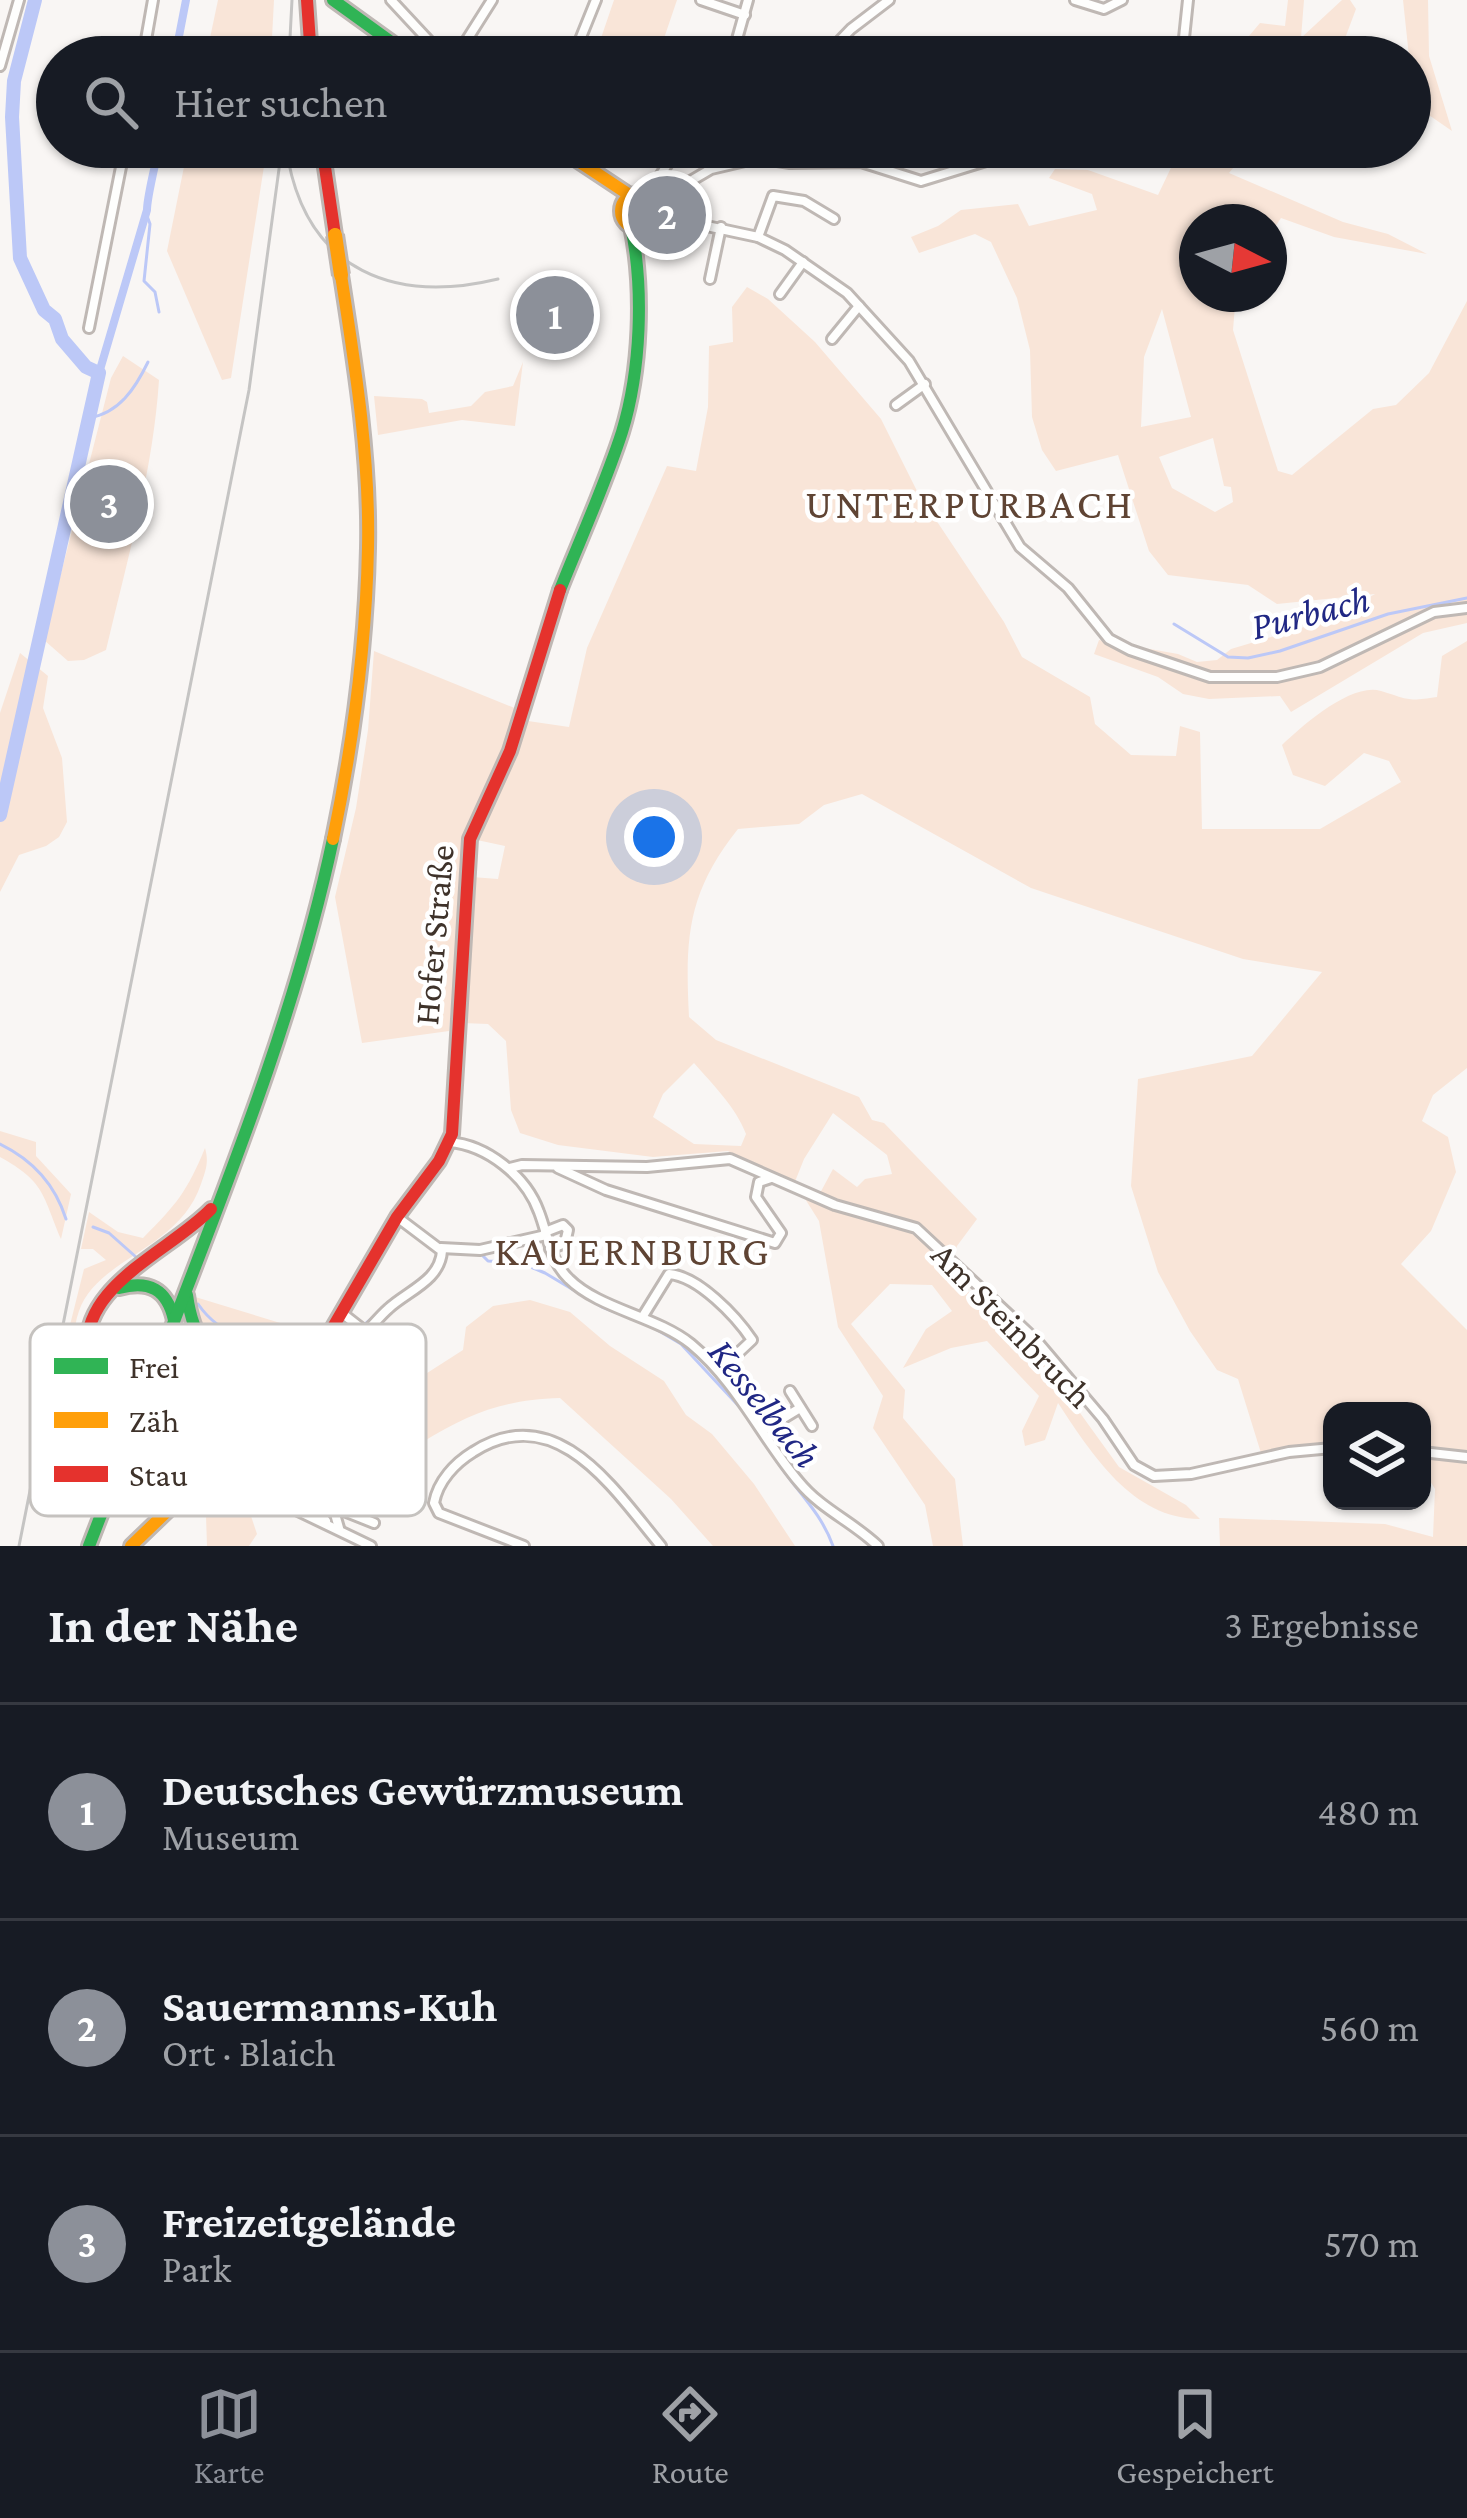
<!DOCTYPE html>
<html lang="de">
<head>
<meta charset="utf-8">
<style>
  body { margin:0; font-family:"Crimson Pro",serif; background:#20242c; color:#f1f3f6 }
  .controls { position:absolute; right:36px; bottom:36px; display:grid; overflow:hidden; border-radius:24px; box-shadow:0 3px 9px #0004 }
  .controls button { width:108px; height:108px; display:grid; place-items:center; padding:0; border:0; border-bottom:3px solid #363941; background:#171b24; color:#f1f3f6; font:60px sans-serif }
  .compass { position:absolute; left:1179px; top:204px; width:108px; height:108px; border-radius:50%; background:#171b24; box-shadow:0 3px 9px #0004; rotate:96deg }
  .you { position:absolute; left:654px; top:837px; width:42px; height:42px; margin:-30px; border:9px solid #fff; border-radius:50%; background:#1a73e8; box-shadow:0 0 0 18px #1a73e833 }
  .badge { display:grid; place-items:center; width:78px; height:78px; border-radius:50%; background:#8c9099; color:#fff; font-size:39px; font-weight:700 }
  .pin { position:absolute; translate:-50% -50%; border:6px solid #fff; box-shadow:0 3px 12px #0006 }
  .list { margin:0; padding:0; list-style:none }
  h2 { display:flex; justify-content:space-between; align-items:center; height:156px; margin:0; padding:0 48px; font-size:51px }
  h2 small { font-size:39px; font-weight:400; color:#9ea1a6 }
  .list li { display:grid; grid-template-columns:78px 1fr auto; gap:36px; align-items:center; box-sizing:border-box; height:216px; padding:0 48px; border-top:3px solid #363941 }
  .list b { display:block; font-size:45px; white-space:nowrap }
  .list p { margin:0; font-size:39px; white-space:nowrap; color:#9ea1a6 }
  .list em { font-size:39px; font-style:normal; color:#9ea1a6 }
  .icon { flex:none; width:66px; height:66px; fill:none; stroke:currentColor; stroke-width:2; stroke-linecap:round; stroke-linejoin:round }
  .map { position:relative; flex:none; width:1467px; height:1546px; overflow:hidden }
  .search { position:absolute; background:#171b24; box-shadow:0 3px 9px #0004; left:36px; right:36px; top:36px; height:132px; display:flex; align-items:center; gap:30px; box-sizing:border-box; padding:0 42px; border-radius:66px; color:#9ea1a6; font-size:45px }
  .sheet { height:804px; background:#171b24 }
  nav { display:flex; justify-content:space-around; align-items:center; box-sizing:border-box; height:168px; border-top:3px solid #363941; background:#171b24; font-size:33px; color:#9ea1a6 }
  nav a { display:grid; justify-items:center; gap:6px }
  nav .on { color:#8c9099 }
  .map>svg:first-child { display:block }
</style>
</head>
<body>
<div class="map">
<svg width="1467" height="1546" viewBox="0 0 1467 1546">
  <rect width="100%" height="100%" fill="#f9f6f4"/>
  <g fill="#f9e5d8" fill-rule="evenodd">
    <polygon points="218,0 274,0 271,57 206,57"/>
    <polygon points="614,0 677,0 659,53 644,49 641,57 589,57 596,40 600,41"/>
    <polygon points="1288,0 1304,0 1301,38 1342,0 1350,0 1356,9 1344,41 1374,57 1254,57 1249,36 1260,23 1285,26"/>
    <polygon points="1403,0 1428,0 1429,56 1452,131 1410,102 1411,75"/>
    <polygon points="188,147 267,147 231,378 222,380 167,251"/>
    <path d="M 1140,147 L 1250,147 L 1229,173 L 1343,222 L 1388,234 L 1427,254 L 1334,237 L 1281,218 L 1269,236 L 1269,222 L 1197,222 L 1197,294 L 1236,294 L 1233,330 L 1278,471 L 1292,475 L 1373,409 L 1396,405 L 1429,373 L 1467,301 L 1467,623 L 1423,633 L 1291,712 L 1280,696 L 1209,699 L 1183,694 L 1158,677 L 1094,654 L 1099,640 L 1178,654 L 1197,662 L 1217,660 L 1231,649 L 1331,619 L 1375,594 L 1277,604 L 1248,585 L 1168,575 L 1149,551 L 1118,455 L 1056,471 L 1042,450 L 1032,417 L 1030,350 L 1017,298 L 991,242 L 975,234 L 919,253 L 911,237 L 938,226 L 961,210 L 1018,204 L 1029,226 L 1097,210 L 1092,194 L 1049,178 L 1055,169 L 1088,170 L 1158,195 L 1179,151 L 1148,149 L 1162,164 L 1132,168 ZM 1162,309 L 1191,417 L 1141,427 L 1144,357 ZM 1213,438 L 1224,486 L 1231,487 L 1233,502 L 1215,512 L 1172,488 L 1159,457 Z"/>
    <path d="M 747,287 L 768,299 L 815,342 L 881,419 L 918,493 L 1004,622 L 1022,657 L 1090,697 L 1095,724 L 1131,755 L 1176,756 L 1180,726 L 1200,732 L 1202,829 L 1320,829 L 1401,782 L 1389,761 L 1364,753 L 1325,786 L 1293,775 L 1282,745 C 1303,725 1352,682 1381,691 C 1408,699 1406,702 1437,697 L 1442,656 L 1467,641 L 1467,1068 L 1433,1095 L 1422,1121 L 1448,1137 L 1456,1172 L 1431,1231 L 1401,1264 L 1467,1330 L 1467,1452 L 1422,1453 L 1422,1411 L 1332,1411 L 1332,1446 L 1261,1453 L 1238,1379 L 1217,1370 L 1190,1331 L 1158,1272 L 1131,1186 L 1138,1079 L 1252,1056 L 1322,972 L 1243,959 L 1031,888 L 862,794 L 824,805 L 799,824 L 738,829 C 687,893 685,938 689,1017 L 716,1040 L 859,1097 L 872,1120 L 884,1123 L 977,1219 L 957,1246 L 947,1274 L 1031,1345 L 1119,1467 L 1186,1505 L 1200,1519 C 1132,1519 1092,1454 1058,1403 L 1045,1440 L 1025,1446 L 1022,1431 L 1039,1396 L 987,1341 L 951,1348 L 903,1368 L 926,1329 L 952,1311 L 932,1285 L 890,1284 L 851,1324 L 905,1390 L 903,1418 L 955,1479 L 963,1546 L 933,1546 L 925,1505 L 873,1428 L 883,1396 L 838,1327 L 819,1221 L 802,1194 L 728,1151 L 653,1157 L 558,1145 L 520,1133 L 511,1110 L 506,1041 L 488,1024 L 462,1023 L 472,877 L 498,879 L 505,846 L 477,840 L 528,721 L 569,727 L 587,648 L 667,466 L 696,471 L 708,407 L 709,346 L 733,342 L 732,307 ZM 694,1063 C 714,1086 735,1106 746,1134 L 741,1146 L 694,1144 L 653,1117 L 663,1094 ZM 833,1113 L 887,1155 L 892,1174 L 865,1179 L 857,1187 L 833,1169 L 819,1195 L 794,1184 L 804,1159 Z"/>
    <path d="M 123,356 L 159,380 C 153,472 127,560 106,650 L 84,660 L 68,661 L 44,640 L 111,378 Z"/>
    <polygon points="523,362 515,426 462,420 378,435 374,396 422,399 427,402 429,413 471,406 485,392 513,386"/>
    <polygon points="374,651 517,709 506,746 466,838 449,1031 362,1043 335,897 356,808 368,730"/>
    <polygon points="20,653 48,676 43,708 62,758 67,822 59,837 46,846 19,855 0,892 0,713"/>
    <path d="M 0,1131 L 36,1142 L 36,1156 L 71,1194 L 61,1239 C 42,1194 45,1182 0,1157 Z"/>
    <path d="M 205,1148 C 209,1162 206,1170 201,1184 C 179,1250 97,1258 79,1311 C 71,1333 75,1354 80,1376 L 58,1373 L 84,1269 L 106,1260 L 93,1249 L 81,1249 L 89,1212 L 118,1232 L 143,1238 C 176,1205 187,1192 205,1148 Z"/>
    <path d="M 192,1296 L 323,1336 C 314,1349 305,1362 290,1368 C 264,1379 220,1366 204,1342 C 197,1331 195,1309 192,1296 Z"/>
    <path d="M 530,1300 L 570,1312 L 610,1346 L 664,1381 L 686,1415 L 712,1434 L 754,1484 L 795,1546 L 713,1546 L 671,1499 L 560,1398 C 502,1400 470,1413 421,1443 L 416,1430 L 415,1386 L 424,1375 L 463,1350 L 466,1327 L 493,1306 Z"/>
    <polygon points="1467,1457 1467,1546 1220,1546 1219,1518 1385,1524 1433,1537 1435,1489 1422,1468 1422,1458"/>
    <polygon points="249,1510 257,1534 249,1546 207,1546 206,1516"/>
  </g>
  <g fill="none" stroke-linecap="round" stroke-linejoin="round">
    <g stroke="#bcc8f7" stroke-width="3">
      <polyline points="146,213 150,224 144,281 155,292 159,312"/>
      <path d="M 89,418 C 119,413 135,389 148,362"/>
      <polyline points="1174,624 1228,657 1248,658 1280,651 1388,614 1467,598"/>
      <path d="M 0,1144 C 33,1160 55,1184 66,1219"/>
      <polyline points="93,1227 109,1233 136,1257"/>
      <polyline points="481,1254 488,1261 521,1263 545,1273 602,1307 649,1325 681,1344 747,1415"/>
      <path d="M 198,1304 C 224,1342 266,1345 309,1351"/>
      <polyline points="389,1304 428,1273 438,1257"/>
      <polyline points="325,1357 382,1310"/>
      <path d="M 766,1443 C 785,1481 819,1506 833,1546"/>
    </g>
    <g stroke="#bcc8f7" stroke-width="8">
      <polyline points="175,57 186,0"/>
      <path d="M 99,373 L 147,210 C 147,201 156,155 161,147"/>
    </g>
    <polyline stroke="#bcc8f7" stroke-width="14" points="0,815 99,373 86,367 62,339 55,319 44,310 20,258 12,117 14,81 35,0"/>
    <g stroke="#bfb8b4" stroke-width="14">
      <g id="street">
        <polyline points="391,0 444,57"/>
        <polyline points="701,0 745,15"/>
        <polyline points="1075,0 1104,9 1122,0"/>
        <polyline points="143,57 153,0"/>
        <polyline points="456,57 492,0"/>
        <polyline points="573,57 596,0"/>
        <polyline points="732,57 748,0"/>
        <polyline points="824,57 851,29 889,0"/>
        <polyline points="1182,57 1188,0"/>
        <polyline points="0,66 19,0"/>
        <polyline points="758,158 790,163 861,162 921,181 986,161 1024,159"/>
        <polyline points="642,195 657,181 678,147"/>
        <polyline points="653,203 711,169 758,158 768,147"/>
        <polyline points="653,218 662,228 676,233"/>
        <polyline points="646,226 664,236 702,225 758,237 785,250 847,293 909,361 1020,547 1068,588 1109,639 1130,650 1210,677 1277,677 1320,667 1434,612 1467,608"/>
        <polyline points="758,237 773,196 804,201 834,219"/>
        <polyline points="710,279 721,227"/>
        <polyline points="780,294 803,262"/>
        <polyline points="89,328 125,147"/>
        <polyline points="832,339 859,306"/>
        <polyline points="896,405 925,384"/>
        <path d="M 449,1142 C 487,1145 526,1176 539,1212 C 548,1235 550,1261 569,1279 C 599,1309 656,1316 691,1344 C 738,1383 761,1437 799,1482 C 821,1509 853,1522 878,1546"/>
        <polyline points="510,1168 522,1165 647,1167 730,1159 835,1205 916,1228 1036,1340 1103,1419 1134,1465 1154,1476 1191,1474 1289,1452 1332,1448"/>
        <polyline points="558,1168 606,1190 775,1243 781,1233 756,1197 759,1182 771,1178"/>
        <polyline points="545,1232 563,1225 568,1230 565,1243 550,1249"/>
        <polyline points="441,1248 480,1250 546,1235"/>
        <path d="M 343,1314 L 366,1332 C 374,1324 380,1316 388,1309 C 407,1291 440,1281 442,1251 L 397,1217"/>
        <path d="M 643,1316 L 669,1274 C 698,1276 736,1316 752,1340 L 719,1371"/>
        <polyline points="790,1391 812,1426"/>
        <path d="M 284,1397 C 289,1420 283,1421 279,1443 C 272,1481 308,1495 326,1521"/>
        <polyline points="288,1416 363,1404"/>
        <polyline points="764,1430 800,1408"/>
        <polyline points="239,1442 262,1489 271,1498 371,1546"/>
        <polyline points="1422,1452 1467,1457"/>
        <polyline points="329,1505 374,1523"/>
        <path d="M 339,1528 L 335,1514 L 319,1498 C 323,1462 346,1433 365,1404"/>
        <path d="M 524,1546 L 439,1513 L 434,1503 C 438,1481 455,1463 473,1452 C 557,1398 615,1491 661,1546"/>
      </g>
    </g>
    <g stroke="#bfb8b4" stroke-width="18">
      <g id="fast">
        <polyline points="333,0 412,57"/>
        <path d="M 560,590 C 581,537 605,485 622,432 C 641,370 644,289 631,226"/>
        <path d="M 119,1288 C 149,1280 167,1289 174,1320"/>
        <path d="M 187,1295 C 192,1332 207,1365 247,1373 C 264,1376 278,1376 294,1384"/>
        <path d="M 149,1387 C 217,1207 293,1027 333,839"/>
        <polyline points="89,1546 133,1432"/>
      </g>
    </g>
    <g stroke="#bfb8b4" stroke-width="18">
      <g id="slow">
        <polyline points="557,147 631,196"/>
        <circle cx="638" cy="211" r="17"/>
        <path d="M 333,839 C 353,743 366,647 368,548 C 370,457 355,365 341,275"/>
        <polyline points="131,1546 239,1442 241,1430 229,1417"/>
      </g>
    </g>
    <g stroke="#bfb8b4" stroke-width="18">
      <g id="jam">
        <polyline points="307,0 311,57"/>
        <polyline points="322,147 335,235"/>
        <path d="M 211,1209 C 170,1252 72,1288 89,1362 C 95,1384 112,1400 133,1408 C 169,1423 206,1418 239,1442"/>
        <polyline points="232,1417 270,1413"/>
        <polyline points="239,1442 284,1397 318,1353 397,1217 439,1161 452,1134 470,839 510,751 560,590"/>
      </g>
    </g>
    <use href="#street" stroke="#fefefd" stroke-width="8"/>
    <use href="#fast" stroke="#30b455" stroke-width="12"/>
    <use href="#slow" stroke="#ff9f0a" stroke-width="12"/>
    <use href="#jam" stroke="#e5322d" stroke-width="12"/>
    <g stroke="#c5c4c3" stroke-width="3">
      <polyline points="289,57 292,0"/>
      <path d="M 288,159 C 309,271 395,304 498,279"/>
      <polyline points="19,1546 249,390 282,147"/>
    </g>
    <g stroke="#bfb8b4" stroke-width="20" stroke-linecap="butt">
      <polyline id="fast-bridge" points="133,1432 149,1387"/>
    </g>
    <g stroke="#bfb8b4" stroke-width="20" stroke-linecap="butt">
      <polyline id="slow-bridge" points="335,235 341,275"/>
    </g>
    <use href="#fast-bridge" stroke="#30b455" stroke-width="14"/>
    <use href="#slow-bridge" stroke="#ff9f0a" stroke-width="14"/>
  </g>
  <g text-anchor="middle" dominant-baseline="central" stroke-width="9" stroke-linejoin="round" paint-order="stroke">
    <g font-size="36" fill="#3e322a" stroke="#fff">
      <text transform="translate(434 935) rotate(-85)">Hofer Straße</text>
      <text transform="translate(1012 1325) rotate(46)">Am Steinbruch</text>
    </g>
    <g font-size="39" font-style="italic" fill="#202784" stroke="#fff">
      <text transform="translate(1310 612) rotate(-14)">Purbach</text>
      <text transform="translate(765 1403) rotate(51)">Kesselbach</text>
    </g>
    <g font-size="42" letter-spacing="3" fill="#5f4434" stroke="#fff">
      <text x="970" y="503">UNTERPURBACH</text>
      <text x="633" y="1250">KAUERNBURG</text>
    </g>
  </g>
  <rect x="30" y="1324" width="396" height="192" rx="18" fill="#fff" stroke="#c5c2bf" stroke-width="3"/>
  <rect x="54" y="1358" width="54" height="16" fill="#30b455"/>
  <rect x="54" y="1412" width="54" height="16" fill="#ff9f0a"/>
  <rect x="54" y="1466" width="54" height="16" fill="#e5322d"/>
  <g font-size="33" fill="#3e322a">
    <text x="129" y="1378">Frei</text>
    <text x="129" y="1432">Zäh</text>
    <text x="129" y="1486">Stau</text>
  </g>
</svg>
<div class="controls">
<button><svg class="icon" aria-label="layers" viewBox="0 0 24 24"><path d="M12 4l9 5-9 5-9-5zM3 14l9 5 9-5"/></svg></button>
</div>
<svg class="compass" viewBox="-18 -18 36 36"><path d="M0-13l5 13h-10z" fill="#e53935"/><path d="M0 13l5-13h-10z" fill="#9ea1a6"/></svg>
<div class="you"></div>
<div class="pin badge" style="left:555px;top:315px">1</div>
<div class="pin badge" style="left:667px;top:215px">2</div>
<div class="pin badge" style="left:109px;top:504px">3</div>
<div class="search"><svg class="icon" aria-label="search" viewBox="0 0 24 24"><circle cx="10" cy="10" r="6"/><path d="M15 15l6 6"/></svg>Hier suchen</div>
</div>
<section class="sheet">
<h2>In der Nähe<small>3 Ergebnisse</small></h2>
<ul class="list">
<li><span class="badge">1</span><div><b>Deutsches Gewürzmuseum</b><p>Museum</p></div><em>480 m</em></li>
<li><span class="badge">2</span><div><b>Sauermanns-Kuh</b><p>Ort · Blaich</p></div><em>560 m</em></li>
<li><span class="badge">3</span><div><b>Freizeitgelände</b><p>Park</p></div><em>570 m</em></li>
</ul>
</section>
<nav>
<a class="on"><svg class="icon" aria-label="map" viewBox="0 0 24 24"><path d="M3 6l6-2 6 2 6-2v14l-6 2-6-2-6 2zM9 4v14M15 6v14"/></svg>Karte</a>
<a><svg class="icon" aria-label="directions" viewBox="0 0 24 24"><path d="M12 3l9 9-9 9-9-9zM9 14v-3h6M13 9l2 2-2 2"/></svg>Route</a>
<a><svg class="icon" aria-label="saved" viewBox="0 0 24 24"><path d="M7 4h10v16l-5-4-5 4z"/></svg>Gespeichert</a>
</nav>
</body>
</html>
